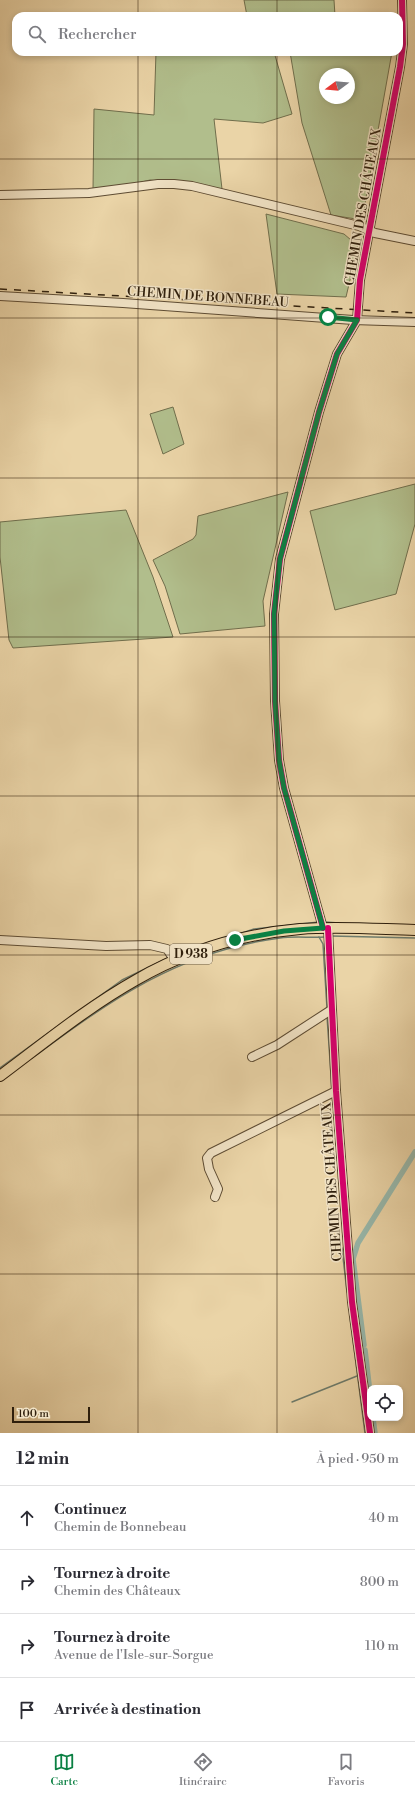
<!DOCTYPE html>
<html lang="fr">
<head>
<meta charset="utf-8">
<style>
  body { margin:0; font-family:"Libre Bodoni",serif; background:#f7f7f7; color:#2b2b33 }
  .controls { position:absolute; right:12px; bottom:12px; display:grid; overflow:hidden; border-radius:8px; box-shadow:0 2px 6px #0003 }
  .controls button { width:36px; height:36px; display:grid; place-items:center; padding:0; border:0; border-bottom:1px solid #e1e1e2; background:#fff; color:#2b2b33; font:20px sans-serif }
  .compass { position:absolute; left:319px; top:68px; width:36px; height:36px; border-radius:50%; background:#fff; box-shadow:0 2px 6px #0003; rotate:254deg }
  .scale { position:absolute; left:12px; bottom:10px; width:78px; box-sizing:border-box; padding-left:4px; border:2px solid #2f1f0c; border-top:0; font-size:11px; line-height:14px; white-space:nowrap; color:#2f1f0c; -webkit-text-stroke:3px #f1e3c6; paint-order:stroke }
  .stop { position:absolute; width:12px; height:12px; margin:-9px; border:3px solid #0b8043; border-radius:50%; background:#fff }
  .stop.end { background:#0b8043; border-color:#fff; box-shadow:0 1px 4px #0008 }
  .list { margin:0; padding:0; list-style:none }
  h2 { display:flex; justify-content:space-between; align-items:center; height:52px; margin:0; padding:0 16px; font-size:17px }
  h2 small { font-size:13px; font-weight:400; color:#7c7c81 }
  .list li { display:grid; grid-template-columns:26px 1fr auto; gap:12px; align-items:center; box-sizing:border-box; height:64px; padding:0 16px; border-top:1px solid #e1e1e2 }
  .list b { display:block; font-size:15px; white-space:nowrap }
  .list p { margin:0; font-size:13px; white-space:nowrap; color:#7c7c81 }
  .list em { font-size:13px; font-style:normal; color:#7c7c81 }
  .icon { flex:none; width:22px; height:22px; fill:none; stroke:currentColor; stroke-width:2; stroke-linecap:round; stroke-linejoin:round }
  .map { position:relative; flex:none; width:415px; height:1433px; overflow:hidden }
  .search { position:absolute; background:#fff; box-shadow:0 2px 6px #0003; left:12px; right:12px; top:12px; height:44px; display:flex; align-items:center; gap:10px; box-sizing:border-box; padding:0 14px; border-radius:12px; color:#7c7c81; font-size:15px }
  .sheet { height:308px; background:#fff }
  nav { display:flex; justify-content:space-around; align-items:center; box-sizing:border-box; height:56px; border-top:1px solid #e1e1e2; background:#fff; font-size:11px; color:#7c7c81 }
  nav a { display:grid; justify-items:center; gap:2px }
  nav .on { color:#0b8043 }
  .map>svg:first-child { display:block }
</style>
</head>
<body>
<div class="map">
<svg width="415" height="1433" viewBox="0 0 415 1433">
  <rect width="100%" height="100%" fill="#ead4a7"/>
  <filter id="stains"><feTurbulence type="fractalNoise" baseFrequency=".005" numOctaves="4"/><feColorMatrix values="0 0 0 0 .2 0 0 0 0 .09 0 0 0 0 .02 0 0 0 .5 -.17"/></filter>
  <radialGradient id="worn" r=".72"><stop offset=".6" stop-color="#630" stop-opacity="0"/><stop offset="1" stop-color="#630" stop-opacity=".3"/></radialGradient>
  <g fill="#b1be8c" stroke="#706e4c" fill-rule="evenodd">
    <polygon points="244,0 334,0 335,16 247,16"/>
    <polygon points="156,52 274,52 292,114 263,123 214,119 222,189 150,180 112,189 93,190 94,109 154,115"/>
    <path d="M 290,52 L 392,52 L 362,220 L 331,215 L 302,123 ZM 325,74 L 349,74 L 349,98 L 325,98 Z"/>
    <polygon points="266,214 344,234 358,246 346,297 277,294"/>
    <polygon points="173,407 184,444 163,454 150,414"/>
    <polygon points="415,484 415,524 396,594 335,610 310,511"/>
    <polygon points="288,492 263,601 265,626 180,634 165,586 153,560 193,539 196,535 198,516"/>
    <polygon points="126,510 153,577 173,637 13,648 9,640 0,557 0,522"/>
  </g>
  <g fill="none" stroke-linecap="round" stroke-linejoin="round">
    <g stroke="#6e7b6b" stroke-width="1.5">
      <polyline points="325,922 339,923"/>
      <polyline points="242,933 254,929 319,922"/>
      <polyline points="331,936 415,938"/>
      <polyline points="319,937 323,944 327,1008"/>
      <polyline points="327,1016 332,1090"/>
      <path d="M 32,1058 C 111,1000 179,951 280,938 C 295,936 310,938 325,937"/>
      <polyline points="0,1068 122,980 168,958"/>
      <polyline points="342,1248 347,1292"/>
      <polyline points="350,1317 365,1433"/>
      <polyline points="292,1402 357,1376"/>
    </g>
    <g stroke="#98b8ab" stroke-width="5.5">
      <polyline points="364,1345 353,1259 358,1243 415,1152"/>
      <polyline points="365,1350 370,1393"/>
      <polyline points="373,1418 375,1433"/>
    </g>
    <g stroke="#5e4c33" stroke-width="10">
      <g id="minor">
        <polyline points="0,195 89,193 158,184 174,184 192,186 359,226 375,233 415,241"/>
        <polyline points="0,296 123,303 353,320 415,322"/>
        <polyline points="323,928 284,788 279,760 275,701 274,614 280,559 319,412 337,354 357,320 360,280 400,67 403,44 402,0"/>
        <polyline points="328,928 336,1091 352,1302 370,1433"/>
        <polyline points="0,940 106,946 150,945 167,949 175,961"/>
        <polyline points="252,1057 277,1045 331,1010"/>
        <polyline points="215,1197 218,1189 209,1169 207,1158 211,1153 336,1091"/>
      </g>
    </g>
    <g stroke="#2f1f0c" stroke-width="12">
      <path id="major" d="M 0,1076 C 44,1043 88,1007 136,980 C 186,951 243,934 300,929 C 338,926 377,929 415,930"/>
    </g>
    <use href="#minor" stroke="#f1e3c6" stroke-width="8"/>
    <use href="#major" stroke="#ead4a7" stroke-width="10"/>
    <polyline stroke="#2f1f0c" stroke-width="1.5" stroke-dasharray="7 7" stroke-linecap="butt" points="0,289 415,313"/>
    <g stroke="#f1e3c6" stroke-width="8">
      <g id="cycleway">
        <polyline points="323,928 284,788 279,760 275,701 274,614 280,559 319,412 337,354 357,320 360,280 400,67 403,44 402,0"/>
        <polyline points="328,928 336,1091 352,1302 370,1433"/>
      </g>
    </g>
    <use href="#cycleway" stroke="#d6006c" stroke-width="6"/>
  </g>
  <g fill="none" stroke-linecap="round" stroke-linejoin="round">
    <polyline stroke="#0b8043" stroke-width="5" points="235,940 284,931 323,928 284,788 279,760 275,701 274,614 280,559 319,412 337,354 357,320 328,317"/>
  </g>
  <path fill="none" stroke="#2f1f0c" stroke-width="1" stroke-opacity="0.55" d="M 138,0 L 138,16M 277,0 L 277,16M 138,52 L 138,1433M 277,52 L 277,1433M 0,159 L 415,159M 0,318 L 415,318M 0,478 L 415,478M 0,637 L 415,637M 0,796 L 415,796M 0,955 L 415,955M 0,1115 L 415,1115M 0,1274 L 415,1274"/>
  <g text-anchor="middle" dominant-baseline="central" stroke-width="3" stroke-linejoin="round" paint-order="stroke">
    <rect fill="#f1e3c6" stroke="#695a44" stroke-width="1" x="170" y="944" width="42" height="20" rx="3"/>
    <g font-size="12" font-weight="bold" fill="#2f1f0c">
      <text x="191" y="954">D 938</text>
    </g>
    <g font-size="13" fill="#2f1f0c" stroke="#f1e3c6">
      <text transform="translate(363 207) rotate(-80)">CHEMIN DES CHÂTEAUX</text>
      <text transform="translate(208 297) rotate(4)">CHEMIN DE BONNEBEAU</text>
      <text transform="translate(332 1182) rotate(-94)">CHEMIN DES CHÂTEAUX</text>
    </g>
  </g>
  <rect width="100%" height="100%" filter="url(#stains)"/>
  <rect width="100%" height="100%" fill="url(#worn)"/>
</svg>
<div class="controls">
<button><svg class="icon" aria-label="locate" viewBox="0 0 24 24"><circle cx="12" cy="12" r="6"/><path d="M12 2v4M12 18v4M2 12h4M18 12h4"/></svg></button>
</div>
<svg class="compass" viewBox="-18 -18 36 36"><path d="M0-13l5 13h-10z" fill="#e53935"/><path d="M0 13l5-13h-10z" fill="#7c7c81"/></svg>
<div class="scale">100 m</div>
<div class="stop" style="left:328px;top:317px"></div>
<div class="stop end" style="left:235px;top:940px"></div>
<div class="search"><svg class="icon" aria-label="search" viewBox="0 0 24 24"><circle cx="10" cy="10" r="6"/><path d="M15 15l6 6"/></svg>Rechercher</div>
</div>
<section class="sheet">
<h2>12 min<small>À pied · 950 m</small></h2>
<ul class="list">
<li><svg class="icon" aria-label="ahead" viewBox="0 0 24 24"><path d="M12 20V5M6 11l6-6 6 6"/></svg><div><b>Continuez</b><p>Chemin de Bonnebeau</p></div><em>40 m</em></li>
<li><svg class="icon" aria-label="right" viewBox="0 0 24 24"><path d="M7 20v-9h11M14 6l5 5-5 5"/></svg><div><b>Tournez à droite</b><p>Chemin des Châteaux</p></div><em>800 m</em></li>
<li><svg class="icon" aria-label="right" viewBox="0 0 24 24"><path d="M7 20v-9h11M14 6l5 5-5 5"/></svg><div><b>Tournez à droite</b><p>Avenue de l'Isle-sur-Sorgue</p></div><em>110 m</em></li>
<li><svg class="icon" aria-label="arrive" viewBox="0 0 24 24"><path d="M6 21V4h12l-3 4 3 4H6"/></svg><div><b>Arrivée à destination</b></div></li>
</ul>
</section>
<nav>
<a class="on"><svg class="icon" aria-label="map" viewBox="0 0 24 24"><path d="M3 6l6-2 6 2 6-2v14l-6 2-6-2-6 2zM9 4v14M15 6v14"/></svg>Carte</a>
<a><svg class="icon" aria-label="directions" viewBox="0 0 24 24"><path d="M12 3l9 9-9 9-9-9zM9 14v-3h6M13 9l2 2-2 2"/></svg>Itinéraire</a>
<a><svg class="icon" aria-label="saved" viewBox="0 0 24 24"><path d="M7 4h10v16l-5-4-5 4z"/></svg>Favoris</a>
</nav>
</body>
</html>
